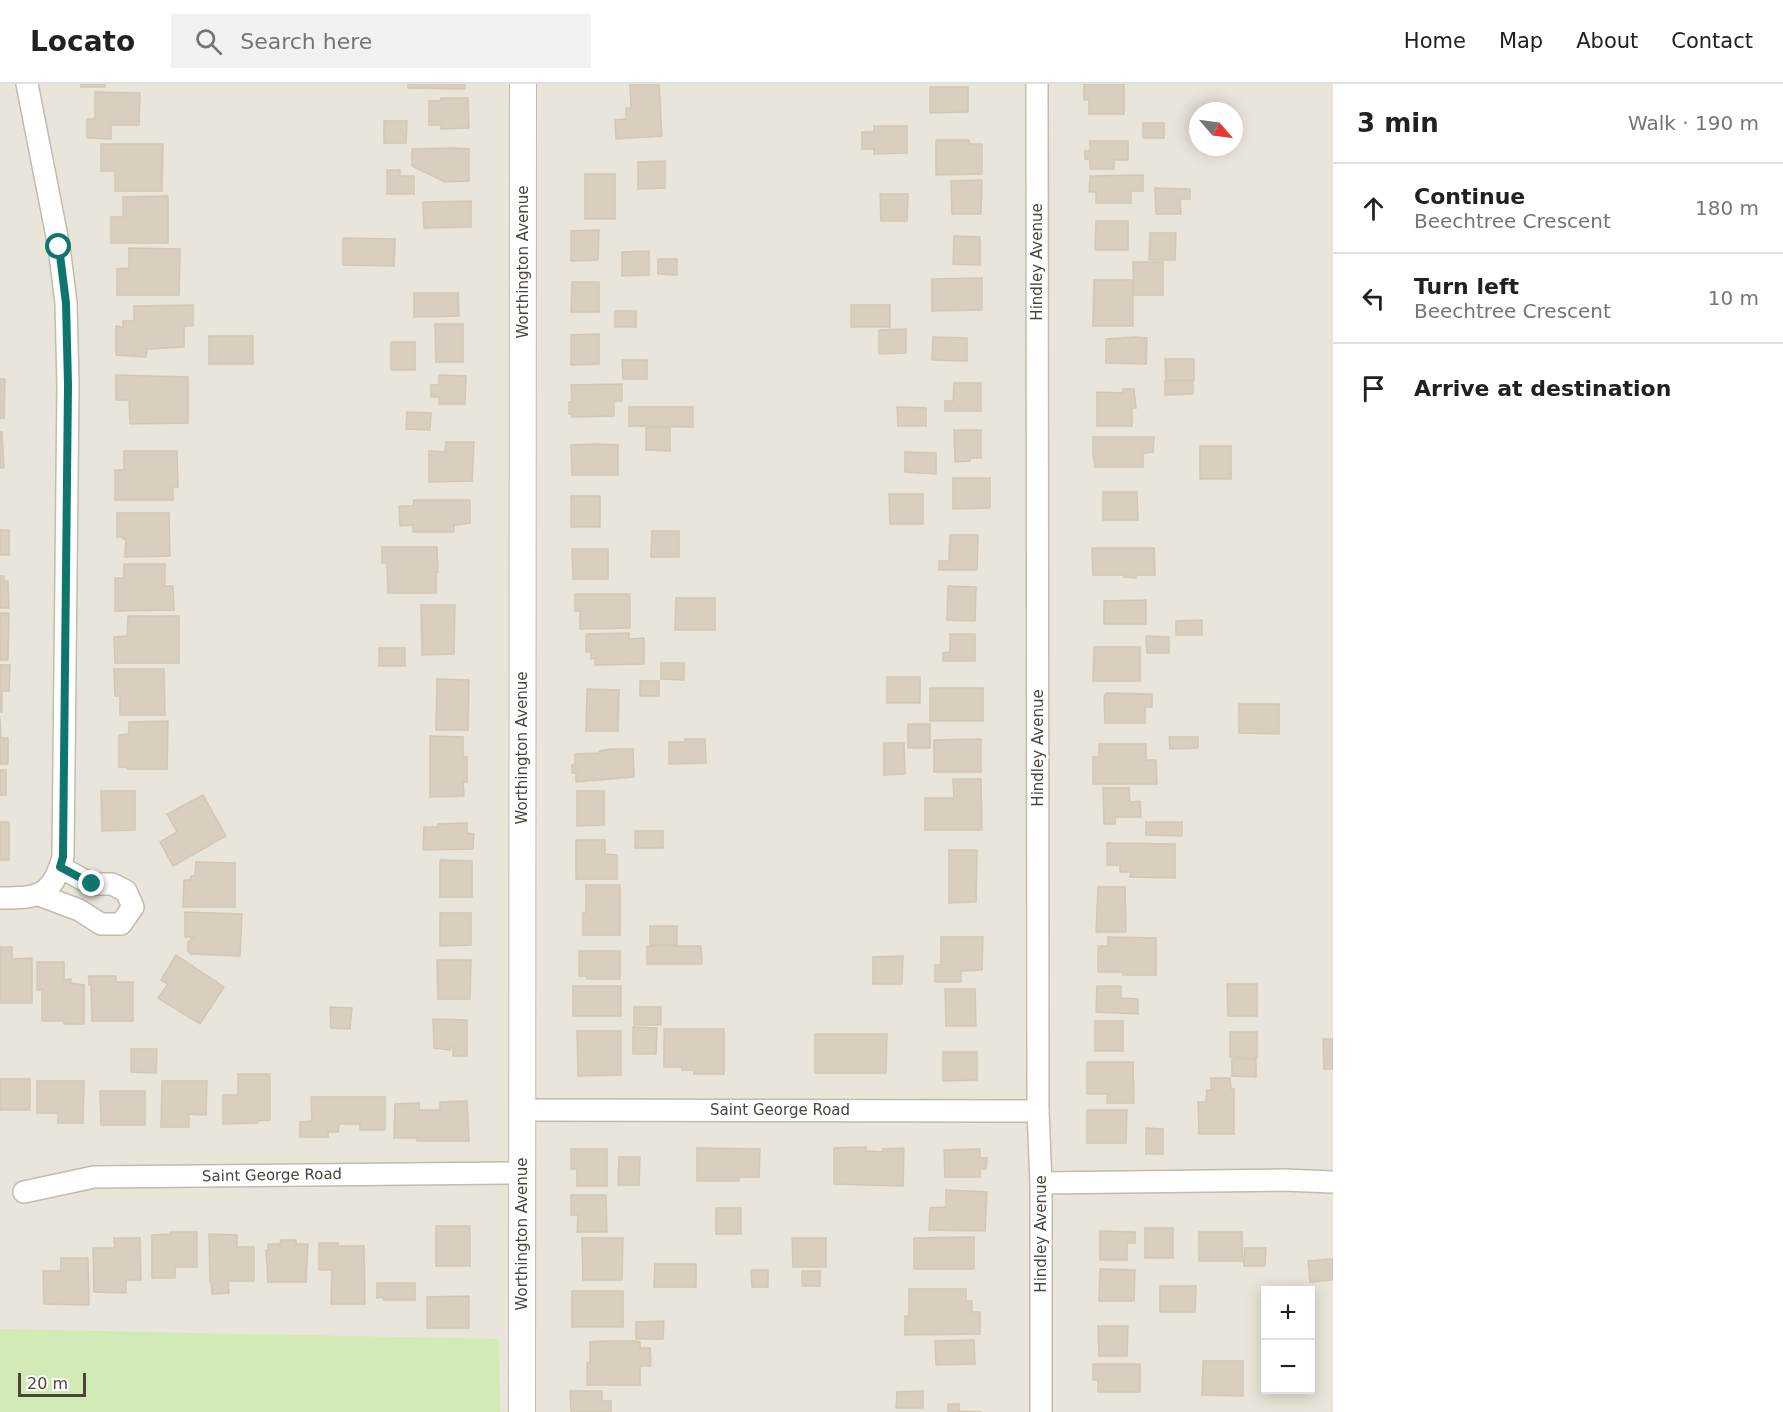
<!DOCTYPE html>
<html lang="en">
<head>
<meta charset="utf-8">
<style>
  body { margin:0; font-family:"DejaVu Sans",sans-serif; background:#f2f2f2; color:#202124 }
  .controls { position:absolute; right:18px; bottom:18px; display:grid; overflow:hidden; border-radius:0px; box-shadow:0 3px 15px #0003 }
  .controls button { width:54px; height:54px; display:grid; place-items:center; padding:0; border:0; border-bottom:2px solid #e0e0e0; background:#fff; color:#202124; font:30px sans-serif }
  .compass { position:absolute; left:1189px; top:18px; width:54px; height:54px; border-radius:50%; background:#fff; box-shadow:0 3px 15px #0003; rotate:118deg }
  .scale { position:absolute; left:18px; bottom:15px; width:68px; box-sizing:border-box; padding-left:6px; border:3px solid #4b4439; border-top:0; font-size:16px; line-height:21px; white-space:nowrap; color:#4b4439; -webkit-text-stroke:4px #fff; paint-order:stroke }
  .stop { position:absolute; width:18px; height:18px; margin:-14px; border:4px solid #0f766e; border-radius:50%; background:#fff }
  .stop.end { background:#0f766e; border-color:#fff; box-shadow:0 2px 6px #0008 }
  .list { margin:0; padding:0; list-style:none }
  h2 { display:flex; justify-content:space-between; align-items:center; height:78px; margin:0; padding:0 24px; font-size:26px }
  h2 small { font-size:20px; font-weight:400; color:#757577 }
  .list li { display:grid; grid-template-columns:39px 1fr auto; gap:18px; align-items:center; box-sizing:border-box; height:90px; padding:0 24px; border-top:2px solid #e0e0e0 }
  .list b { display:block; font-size:22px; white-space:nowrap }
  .list p { margin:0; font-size:20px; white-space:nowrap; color:#757577 }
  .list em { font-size:20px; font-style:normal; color:#757577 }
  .icon { flex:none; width:33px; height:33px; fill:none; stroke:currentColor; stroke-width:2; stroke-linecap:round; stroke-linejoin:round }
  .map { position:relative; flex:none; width:1333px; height:1328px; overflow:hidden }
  header { display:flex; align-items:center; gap:36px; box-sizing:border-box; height:84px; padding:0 30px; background:#fff; border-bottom:2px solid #e0e0e0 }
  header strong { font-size:28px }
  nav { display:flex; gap:33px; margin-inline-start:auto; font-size:21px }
  .search { width:420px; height:54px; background:#f2f2f2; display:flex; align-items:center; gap:15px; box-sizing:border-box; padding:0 21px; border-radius:0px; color:#757577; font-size:22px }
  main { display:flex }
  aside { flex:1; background:#fff }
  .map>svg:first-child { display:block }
</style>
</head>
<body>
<header>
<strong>Locato</strong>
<div class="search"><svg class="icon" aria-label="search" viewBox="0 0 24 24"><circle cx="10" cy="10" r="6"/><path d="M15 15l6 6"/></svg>Search here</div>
<nav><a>Home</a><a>Map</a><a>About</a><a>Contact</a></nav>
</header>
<main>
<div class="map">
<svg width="1333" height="1328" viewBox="0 0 1333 1328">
  <rect width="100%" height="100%" fill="#f6f3ec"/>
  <path fill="#eae5da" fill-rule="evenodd" d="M 0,0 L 1333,0 L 1333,1328 L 0,1328 ZM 1198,27 L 1234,27 L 1234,63 L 1198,63 ZM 1266,1206 L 1310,1206 L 1310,1306 L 1266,1306 Z"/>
  <polygon fill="#d2eab5" points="0,1245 499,1255 500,1328 0,1328"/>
  <g fill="#d8cfc1" stroke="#d3c7b4" stroke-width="1.5">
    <rect x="81" y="0" width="24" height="3"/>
    <polygon points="408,0 465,0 465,5 408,4"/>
    <polygon points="630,0 659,0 662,52 616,55 615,36 626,35 626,24 631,24"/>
    <polygon points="1084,0 1124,0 1124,30 1089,30 1089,16 1084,16"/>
    <polygon points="930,3 968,3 968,28 930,29"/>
    <polygon points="95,8 140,9 139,41 111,41 111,55 87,54 87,35 95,35"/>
    <polygon points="441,14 468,14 469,44 441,45 441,41 429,41 429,17 440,17"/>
    <polygon points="384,37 407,37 406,59 384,59"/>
    <rect x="1143" y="39" width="21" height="15"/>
    <polygon points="874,42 907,42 907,69 874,70 874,65 862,65 862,48 874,48"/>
    <polygon points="936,56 969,56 970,60 982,60 982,90 936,91"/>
    <polygon points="1090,57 1128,57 1128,76 1114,76 1114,85 1090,85 1090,76 1085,75 1085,67 1090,67"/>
    <polygon points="101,60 163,60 162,107 115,107 115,87 101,87"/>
    <polygon points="454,64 469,65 469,97 445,98 412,82 412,65"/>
    <polygon points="665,77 665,104 638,105 638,78"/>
    <polygon points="387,86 400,86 400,92 414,92 414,110 387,110"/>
    <rect x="585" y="90" width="30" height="45"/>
    <polygon points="1143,91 1143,107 1131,107 1131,119 1096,119 1096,108 1089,108 1090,92"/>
    <polygon points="982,96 981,130 952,130 951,97"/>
    <polygon points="1155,104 1190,105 1190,115 1180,115 1181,130 1156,130"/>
    <polygon points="880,110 908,110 907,137 881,137"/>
    <polygon points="168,112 168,159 111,159 111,133 123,133 123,113"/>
    <polygon points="471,117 471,143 424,144 423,118"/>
    <polygon points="1096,137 1128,137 1128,166 1095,166"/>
    <polygon points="599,146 598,176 571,177 571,147"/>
    <polygon points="1150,149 1176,149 1175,176 1149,176"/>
    <polygon points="954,152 980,153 980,181 953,180"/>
    <polygon points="343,154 395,155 394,182 343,181"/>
    <polygon points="129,164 180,165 179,211 117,211 117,185 129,184"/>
    <polygon points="649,167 649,191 622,192 622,168"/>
    <polygon points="658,175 677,175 677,191 658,190"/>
    <polygon points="1133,178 1163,178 1163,211 1134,211"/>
    <polygon points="982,194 982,226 932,227 932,195"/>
    <polygon points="1094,196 1133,196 1133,242 1093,242"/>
    <polygon points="572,198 599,198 599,228 571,228"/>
    <polygon points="414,209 458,209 459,232 414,233"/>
    <polygon points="193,221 193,242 184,242 184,263 147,265 146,273 116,271 116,242 123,243 123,237 134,237 134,222"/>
    <rect x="851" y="221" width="39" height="22"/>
    <rect x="615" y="227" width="21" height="16"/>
    <polygon points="435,240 463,240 463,278 436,278"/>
    <polygon points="906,245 906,269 879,270 879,246"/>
    <polygon points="599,250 599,280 571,281 571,251"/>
    <rect x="209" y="252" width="44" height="28"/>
    <polygon points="933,253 967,254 967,277 932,276"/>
    <polygon points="1134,253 1147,254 1146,280 1106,279 1106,255"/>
    <rect x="391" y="258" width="24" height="28"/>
    <polygon points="1165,275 1194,275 1194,296 1166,296"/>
    <polygon points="622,276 647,276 647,295 623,295"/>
    <polygon points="116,291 188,293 188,339 130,340 129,316 116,316"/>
    <polygon points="439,291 466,292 465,320 439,320 439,313 431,313 431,301 439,301"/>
    <polygon points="0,295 5,295 4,334 0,334"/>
    <polygon points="1165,297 1193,297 1193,310 1165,311"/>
    <polygon points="954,299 981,299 981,327 945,327 945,317 953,317"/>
    <polygon points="622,300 622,317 614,317 614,332 572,333 572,330 569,330 569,318 572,318 571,301"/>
    <polygon points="1123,305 1134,305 1136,324 1132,324 1132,342 1097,342 1097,308 1123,309"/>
    <polygon points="629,323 693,323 693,343 629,342"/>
    <polygon points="897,323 926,324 926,342 898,342"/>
    <polygon points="407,328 431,329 430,346 406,345"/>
    <polygon points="646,344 670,344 670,367 646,366"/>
    <polygon points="954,346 981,346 981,374 970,374 970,377 955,378"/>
    <polygon points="0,348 2,348 4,384 0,384"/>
    <polygon points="1093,353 1154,353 1153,368 1143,369 1143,383 1095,383 1094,374 1093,374"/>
    <polygon points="446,358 474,358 472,397 429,398 429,367 445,368"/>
    <polygon points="597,360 618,361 618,391 572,391 571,361"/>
    <rect x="1200" y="362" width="31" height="33"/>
    <polygon points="124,367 177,367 178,403 173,403 173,416 115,416 115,386 124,386"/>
    <polygon points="905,368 936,369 936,390 905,388"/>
    <polygon points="953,394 990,394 990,424 953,425"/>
    <polygon points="1103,408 1137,408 1138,436 1103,436"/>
    <polygon points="889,410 923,410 923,440 890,440"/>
    <rect x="571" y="412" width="29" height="31"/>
    <polygon points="414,416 470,416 470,439 454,441 454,448 413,448 413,441 400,442 399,422 413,422"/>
    <polygon points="117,429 169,429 170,472 125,473 126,455 123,455 124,453 117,453"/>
    <rect x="0" y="446" width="9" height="25"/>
    <polygon points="652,447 679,447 679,473 651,473"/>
    <polygon points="950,451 978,451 977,486 939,486 939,477 949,477"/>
    <polygon points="382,463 437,463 438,488 436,488 436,509 388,509 387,479 382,479"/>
    <polygon points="1092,464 1154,464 1155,491 1136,491 1136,494 1124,493 1124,491 1093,491"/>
    <polygon points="572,465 608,465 608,495 573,495"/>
    <polygon points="124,480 165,480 165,502 173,502 174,526 115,527 115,494 124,494"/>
    <polygon points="0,492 4,492 4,497 8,497 9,524 0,524"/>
    <polygon points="948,502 976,503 975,537 947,536"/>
    <polygon points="575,510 630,510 630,544 580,545 580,527 575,527"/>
    <polygon points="676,514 715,514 715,546 675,546"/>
    <polygon points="1146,516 1146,540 1104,540 1104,517"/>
    <polygon points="421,521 455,521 454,570 422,571"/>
    <polygon points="0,529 9,529 8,576 0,576"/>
    <polygon points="128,532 179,532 179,579 115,579 114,553 127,552"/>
    <polygon points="1202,536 1202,551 1176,551 1176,537"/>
    <polygon points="629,549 629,555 644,554 644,580 595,581 595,574 591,575 591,568 586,568 586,550"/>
    <polygon points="950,550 975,550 975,577 943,577 943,569 950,568"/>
    <polygon points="1146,552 1169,553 1169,569 1147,569"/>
    <polygon points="1094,563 1140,563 1140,597 1093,597"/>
    <rect x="379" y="564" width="26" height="18"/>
    <polygon points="661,579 684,579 684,596 661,595"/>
    <polygon points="0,581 10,581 9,607 2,607 2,628 0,628"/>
    <polygon points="114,585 164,585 165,631 120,631 120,612 115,612"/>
    <rect x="887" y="593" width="33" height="26"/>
    <polygon points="437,595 469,596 468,646 436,646"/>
    <rect x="640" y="597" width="19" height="15"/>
    <rect x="930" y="604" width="53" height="33"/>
    <polygon points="587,605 619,606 618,647 586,647"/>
    <polygon points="1106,609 1152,610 1152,623 1145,623 1145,639 1105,639 1104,614"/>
    <polygon points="1239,620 1279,620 1279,650 1239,649"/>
    <polygon points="0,634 1,654 8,654 8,680 0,680"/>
    <polygon points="168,637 167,685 127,685 127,683 119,683 119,651 129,650 129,638"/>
    <rect x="908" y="640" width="22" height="24"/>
    <polygon points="430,652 463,653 463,673 467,673 467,698 463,698 464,712 430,713"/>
    <polygon points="1169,653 1198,653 1198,664 1170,665"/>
    <polygon points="685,655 705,655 706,679 669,680 669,658 685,658"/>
    <polygon points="981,655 981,688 934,688 934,656"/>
    <polygon points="884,659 904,659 905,690 884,691"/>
    <polygon points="1099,660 1146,660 1146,676 1156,676 1157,700 1093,700 1093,673 1099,673"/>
    <polygon points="611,665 633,665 634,693 576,698 576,689 572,689 572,681 575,680 575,670 599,669 599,667"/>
    <rect x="0" y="686" width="6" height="25"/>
    <polygon points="953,695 981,695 982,746 925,746 925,714 954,714"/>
    <polygon points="1103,704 1129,704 1130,718 1140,717 1141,733 1115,733 1115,740 1104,740"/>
    <polygon points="101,707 135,707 135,746 102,747"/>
    <polygon points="577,707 604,707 604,741 577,742"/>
    <polygon points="203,711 226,752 173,782 160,758 177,748 167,730"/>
    <rect x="0" y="738" width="9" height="38"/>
    <polygon points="1146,738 1182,738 1182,752 1146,751"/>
    <polygon points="467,739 467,749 474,750 473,765 423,766 424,743 437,743 438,740"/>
    <rect x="635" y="747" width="28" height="17"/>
    <polygon points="576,756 605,756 605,770 617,771 617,795 576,795"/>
    <polygon points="1107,759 1175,760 1175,794 1130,793 1131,788 1120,788 1120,781 1107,781"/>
    <polygon points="949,766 977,766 976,818 949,819"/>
    <polygon points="440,776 472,777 472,813 440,813"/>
    <polygon points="196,778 235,779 235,823 183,823 184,796 190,796 191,792 195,792"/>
    <polygon points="586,801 620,801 620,851 583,851 583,829 586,828"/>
    <polygon points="1098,803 1125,803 1126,848 1096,848"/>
    <polygon points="185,828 242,830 240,872 191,870 188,867 188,858 193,853 185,853"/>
    <polygon points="440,829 471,829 471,861 440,862"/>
    <rect x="650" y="842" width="27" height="19"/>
    <polygon points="941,853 983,853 982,886 961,887 961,898 935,898 935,881 941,881"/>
    <polygon points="1108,853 1156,854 1156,891 1123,891 1123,888 1098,888 1098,862 1108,862"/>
    <polygon points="647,862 701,862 702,880 647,880"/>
    <polygon points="0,863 12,863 12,875 32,874 32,919 0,919"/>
    <polygon points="579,867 620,867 620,895 587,895 587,892 579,892"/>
    <polygon points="176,871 224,903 200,940 158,914 168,900 161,896"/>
    <polygon points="903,872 902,900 873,900 873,873"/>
    <polygon points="437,876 471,876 470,915 438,915"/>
    <polygon points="37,878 64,878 64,896 71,895 71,899 84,901 84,940 64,940 64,937 42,937 42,906 37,906"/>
    <polygon points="89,892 116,892 116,898 133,898 133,937 92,937 91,901 89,901"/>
    <polygon points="1227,900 1257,900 1257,932 1228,932"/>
    <rect x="573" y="902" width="48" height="30"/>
    <polygon points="1097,902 1121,902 1121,914 1138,915 1138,930 1096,928"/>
    <polygon points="945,905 975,905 976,942 946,942"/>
    <polygon points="330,923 352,924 350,945 331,944"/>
    <rect x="634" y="923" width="27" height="18"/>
    <polygon points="433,935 467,936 467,972 453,972 453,964 450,964 450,966 434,964"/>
    <rect x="1095" y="937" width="28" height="30"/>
    <polygon points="633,943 657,944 656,970 633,970"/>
    <polygon points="664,945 724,945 724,990 694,990 694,986 682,986 682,983 664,983"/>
    <polygon points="577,947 621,947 621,991 578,992"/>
    <polygon points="1230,948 1257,948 1257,974 1230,973"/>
    <polygon points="815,950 887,950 886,989 815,989"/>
    <polygon points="1323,955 1333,955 1333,985 1324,985"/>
    <polygon points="131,965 157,965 156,989 131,988"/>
    <polygon points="943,968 977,968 977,996 943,997"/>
    <polygon points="1232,975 1256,975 1256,993 1232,992"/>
    <polygon points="1087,978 1133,978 1134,1019 1107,1019 1107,1010 1087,1010"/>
    <polygon points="238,990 270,990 270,1036 258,1037 258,1039 223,1040 223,1011 238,1011"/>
    <polygon points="1211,994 1230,994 1231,1005 1234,1005 1234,1050 1199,1050 1198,1018 1206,1018 1207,1006 1211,1006"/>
    <rect x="0" y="995" width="30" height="31"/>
    <polygon points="37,997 84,997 83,1039 58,1039 58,1029 37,1029"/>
    <polygon points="162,997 207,997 206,1031 189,1030 189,1043 161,1043"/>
    <polygon points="100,1007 145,1007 145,1041 101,1041"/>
    <polygon points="311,1013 385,1013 385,1046 360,1046 360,1040 339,1040 338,1048 328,1048 328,1053 300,1053 300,1038 312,1037"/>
    <polygon points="467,1017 469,1057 417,1057 417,1054 394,1054 395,1020 419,1019 419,1026 440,1026 440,1018"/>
    <polygon points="1087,1026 1127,1026 1126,1059 1087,1059"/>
    <polygon points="1146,1044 1163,1045 1163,1070 1146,1070"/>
    <polygon points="866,1063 866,1067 883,1068 883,1065 904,1064 903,1102 834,1100 834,1064"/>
    <polygon points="697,1064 760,1065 759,1093 739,1093 739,1097 697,1097"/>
    <polygon points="571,1065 607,1065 607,1102 577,1102 577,1085 571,1085"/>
    <polygon points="980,1065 980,1074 987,1074 986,1085 980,1085 980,1093 945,1093 944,1066"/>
    <polygon points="619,1073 640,1073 639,1101 618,1101"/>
    <polygon points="946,1106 987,1108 985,1147 929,1146 930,1124 946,1123"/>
    <polygon points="571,1111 606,1111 607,1148 577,1148 578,1131 571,1131"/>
    <rect x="716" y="1124" width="25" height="26"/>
    <rect x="436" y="1142" width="34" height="40"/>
    <rect x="1145" y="1144" width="28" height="30"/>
    <polygon points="1100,1147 1135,1148 1135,1159 1127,1159 1127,1176 1100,1176"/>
    <polygon points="170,1148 197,1148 197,1183 175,1183 175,1194 152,1194 152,1151 170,1150"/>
    <polygon points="1199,1148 1242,1148 1243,1177 1199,1177"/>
    <polygon points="209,1150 237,1151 237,1163 254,1163 254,1197 228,1197 229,1209 212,1210 211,1198 210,1198"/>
    <polygon points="974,1153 974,1185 914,1185 914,1154"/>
    <polygon points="114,1154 140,1154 141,1196 126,1196 126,1209 94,1208 93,1164 115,1164"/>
    <polygon points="582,1154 623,1154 622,1196 583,1196"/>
    <polygon points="792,1154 826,1154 826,1183 793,1183"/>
    <polygon points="281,1156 296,1156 296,1160 308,1160 306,1198 268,1198 266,1166 268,1166 268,1160 280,1160"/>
    <polygon points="319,1159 338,1159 338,1162 364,1162 365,1220 331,1220 332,1186 319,1186"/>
    <polygon points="1245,1164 1266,1164 1265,1182 1244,1182"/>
    <polygon points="61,1174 88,1174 89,1221 44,1220 43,1187 61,1187"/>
    <polygon points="1333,1175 1333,1196 1310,1198 1308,1177"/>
    <polygon points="655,1180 696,1180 696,1203 654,1203"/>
    <polygon points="1100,1185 1135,1186 1134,1217 1099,1217"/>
    <polygon points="751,1186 768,1186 768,1203 752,1203"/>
    <rect x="802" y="1187" width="18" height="15"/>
    <polygon points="377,1199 415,1199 415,1216 384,1216 383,1213 377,1214"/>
    <polygon points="1160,1202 1196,1202 1195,1228 1160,1228"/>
    <polygon points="909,1205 966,1205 966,1217 972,1217 972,1228 980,1228 980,1250 905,1251 905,1232 909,1232"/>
    <rect x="572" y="1207" width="51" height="36"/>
    <polygon points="469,1212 469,1244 427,1244 427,1213"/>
    <polygon points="664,1237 663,1255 636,1255 636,1238"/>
    <polygon points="1098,1242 1128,1242 1127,1272 1099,1272"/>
    <polygon points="974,1256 975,1280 936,1281 935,1257"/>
    <polygon points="605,1257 637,1257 640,1258 640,1264 650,1264 651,1282 640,1282 640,1301 587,1301 587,1279 590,1279 590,1258"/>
    <polygon points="1203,1277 1243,1277 1243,1312 1202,1311"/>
    <polygon points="1093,1280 1140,1280 1140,1308 1098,1308 1098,1296 1093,1296"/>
    <polygon points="570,1307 602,1307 602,1317 611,1317 611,1328 571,1328"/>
    <polygon points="923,1307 923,1324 896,1324 897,1308"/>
    <polygon points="948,1320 959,1320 959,1327 982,1328 948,1328"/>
  </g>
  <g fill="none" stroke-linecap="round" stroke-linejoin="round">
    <g stroke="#c2bbae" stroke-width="24">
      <g id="minor">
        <polyline points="1037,0 1038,1027 1041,1099 1041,1328"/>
        <polyline points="39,811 79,826 101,840 121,840 133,823 126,807 112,800 91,800 60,783"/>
        <path d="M 0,814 C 38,814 52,813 63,773 L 68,301 L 66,219 L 59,163 L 27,0"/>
        <polyline points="522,1026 1038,1027"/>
        <polyline points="1041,1099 1283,1096 1333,1098"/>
        <polyline points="24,1108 94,1093 522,1089"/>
      </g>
    </g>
    <g stroke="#c2bbae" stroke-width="28">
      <polyline id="tertiary" points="522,1328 523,0"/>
    </g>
    <use href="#minor" stroke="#fff" stroke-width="21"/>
    <use href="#tertiary" stroke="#fff" stroke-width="26"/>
  </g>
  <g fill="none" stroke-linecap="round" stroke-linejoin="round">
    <polyline stroke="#0f766e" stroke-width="8" points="59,163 66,219 68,301 63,773 60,783 92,800"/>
  </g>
  <g text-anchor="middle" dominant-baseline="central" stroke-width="5" stroke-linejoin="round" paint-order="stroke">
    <g font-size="15" fill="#4b4439" stroke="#fff">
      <text transform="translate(523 178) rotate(-90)">Worthington Avenue</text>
      <text transform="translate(1037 178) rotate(-90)">Hindley Avenue</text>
      <text transform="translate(522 664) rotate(-90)">Worthington Avenue</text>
      <text transform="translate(1038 664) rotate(-90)">Hindley Avenue</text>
      <text x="780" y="1026">Saint George Road</text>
      <text transform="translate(272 1091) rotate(-1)">Saint George Road</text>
      <text transform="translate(522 1150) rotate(-90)">Worthington Avenue</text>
      <text transform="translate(1041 1150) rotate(-90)">Hindley Avenue</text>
    </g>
  </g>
</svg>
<div class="controls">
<button>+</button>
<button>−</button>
</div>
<svg class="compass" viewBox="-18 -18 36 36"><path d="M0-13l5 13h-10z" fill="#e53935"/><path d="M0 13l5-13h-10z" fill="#757577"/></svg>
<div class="scale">20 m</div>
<div class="stop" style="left:59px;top:163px"></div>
<div class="stop end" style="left:92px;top:800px"></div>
</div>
<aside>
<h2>3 min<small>Walk · 190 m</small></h2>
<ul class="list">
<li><svg class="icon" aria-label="ahead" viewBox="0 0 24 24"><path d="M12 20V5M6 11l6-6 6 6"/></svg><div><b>Continue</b><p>Beechtree Crescent</p></div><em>180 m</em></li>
<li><svg class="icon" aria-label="left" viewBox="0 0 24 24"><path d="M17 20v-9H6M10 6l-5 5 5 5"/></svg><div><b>Turn left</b><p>Beechtree Crescent</p></div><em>10 m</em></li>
<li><svg class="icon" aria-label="arrive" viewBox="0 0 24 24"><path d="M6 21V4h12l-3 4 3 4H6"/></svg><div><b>Arrive at destination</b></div></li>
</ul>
</aside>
</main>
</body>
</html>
